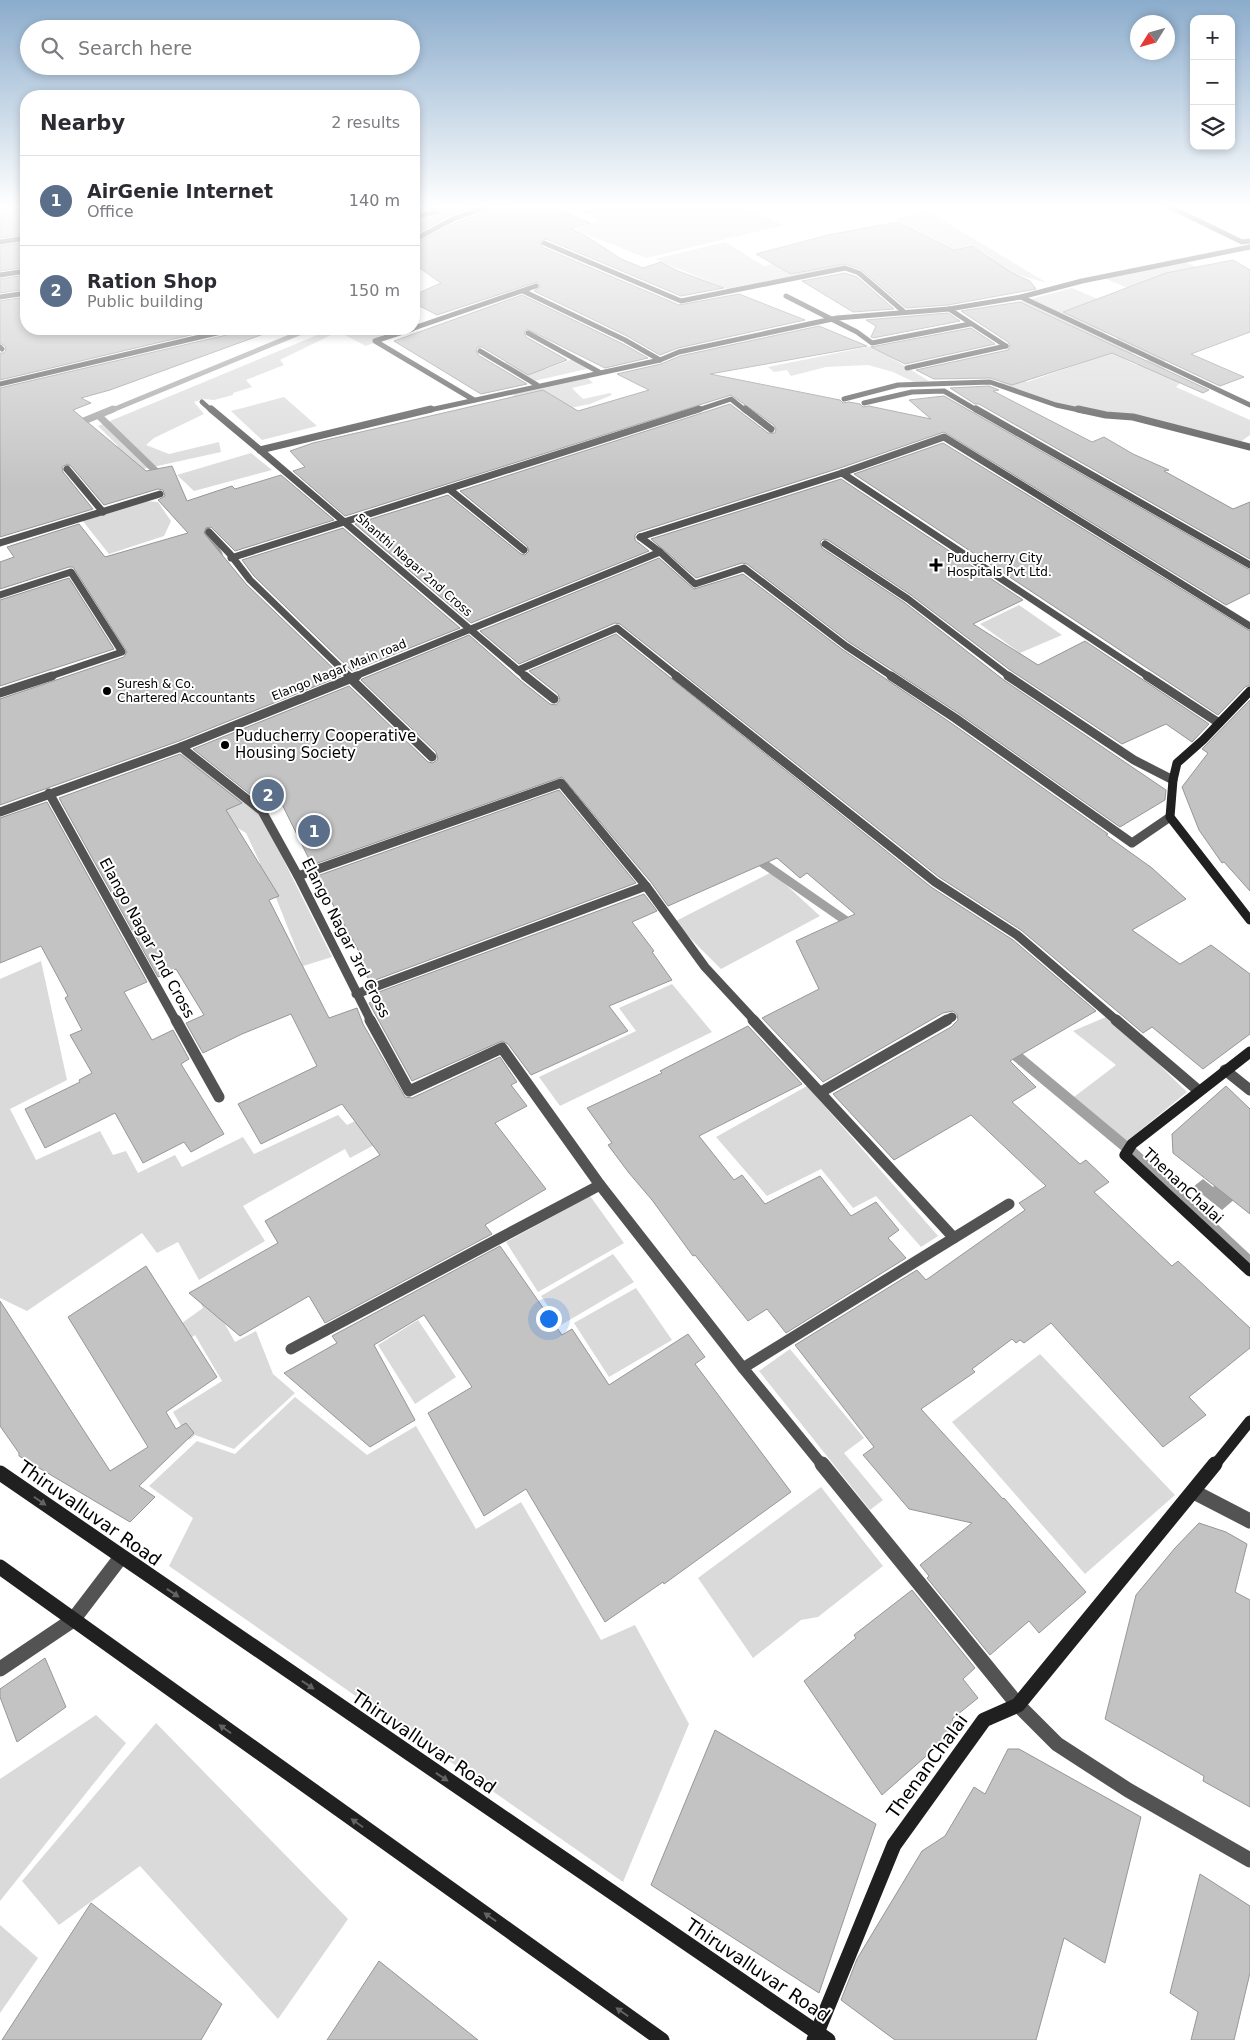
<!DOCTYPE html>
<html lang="en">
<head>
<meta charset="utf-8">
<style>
  body { margin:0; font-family:"DejaVu Sans",sans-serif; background:#f7f7f7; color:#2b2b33 }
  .controls { position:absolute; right:15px; top:15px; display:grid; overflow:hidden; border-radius:10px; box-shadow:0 2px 8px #0003 }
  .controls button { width:45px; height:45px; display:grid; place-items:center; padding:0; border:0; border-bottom:1px solid #e1e1e2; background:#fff; color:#2b2b33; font:25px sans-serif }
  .compass { position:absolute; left:1130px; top:15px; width:45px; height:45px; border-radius:50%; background:#fff; box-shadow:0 2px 8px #0003; rotate:233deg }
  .you { position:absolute; left:548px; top:1318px; width:18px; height:18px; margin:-12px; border:4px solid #fff; border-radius:50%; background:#1a73e8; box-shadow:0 0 0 8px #1a73e833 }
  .badge { display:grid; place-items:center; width:32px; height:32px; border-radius:50%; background:#000; color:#fff; font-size:16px; font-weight:700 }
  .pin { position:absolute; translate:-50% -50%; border:2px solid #fff; box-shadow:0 1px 5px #0006 }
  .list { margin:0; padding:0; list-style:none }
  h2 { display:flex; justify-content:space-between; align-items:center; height:65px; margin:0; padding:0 20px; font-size:21px }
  h2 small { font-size:16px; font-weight:400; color:#7c7c81 }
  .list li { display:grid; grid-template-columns:32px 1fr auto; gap:15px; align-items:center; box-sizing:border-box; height:90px; padding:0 20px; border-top:1px solid #e1e1e2 }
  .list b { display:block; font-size:19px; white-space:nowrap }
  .list p { margin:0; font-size:16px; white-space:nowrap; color:#7c7c81 }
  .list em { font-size:16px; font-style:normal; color:#7c7c81 }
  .icon { flex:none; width:28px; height:28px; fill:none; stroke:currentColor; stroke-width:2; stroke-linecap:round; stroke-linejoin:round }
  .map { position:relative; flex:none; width:1250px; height:2040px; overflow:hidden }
  .search { position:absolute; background:#fff; box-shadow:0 2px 8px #0003; left:20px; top:20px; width:400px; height:55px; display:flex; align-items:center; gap:12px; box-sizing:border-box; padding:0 18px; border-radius:28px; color:#7c7c81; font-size:19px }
  .panel { position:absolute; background:#fff; box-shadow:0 2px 8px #0003; left:20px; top:90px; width:400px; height:245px; border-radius:20px }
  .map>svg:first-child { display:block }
</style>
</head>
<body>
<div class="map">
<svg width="1250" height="2040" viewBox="0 0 1250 2040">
  <rect width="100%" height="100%" fill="#fff"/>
  <g fill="#dadada">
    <polygon points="612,204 738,204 784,225 646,258 576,230 597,220 582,211"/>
    <polygon points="926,210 1047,283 973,262 991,257 971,245 954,249 895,219"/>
    <polygon points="725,242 764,266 827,252 846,265 730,290 655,259"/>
    <polygon points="1186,262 1250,293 1191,315 1104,278"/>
    <polygon points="1072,288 1164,327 1192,351 1163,362 1114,340 1133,333 1122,328 1104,333 1031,299"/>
    <polygon points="1027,300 1136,352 1124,359 1136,365 1150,359 1167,368 1157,370 1180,383 1176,387 1250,420 1250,435 1239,443 1056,404 997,384 1017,375 1027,382 1088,361 1014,303"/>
    <polygon points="337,329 410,329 366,346 335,330"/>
    <polygon points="327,331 335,333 280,360 284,365 246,380 252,387 233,393 233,395 214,400 203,399 194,402 204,414 154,438 146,445 169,454 219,442 221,452 139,470 70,464 118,446 98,426"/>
    <polygon points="872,346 929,381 916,383 893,372 868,365 826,367 791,376 787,370 774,372 768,367"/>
    <polygon points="523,356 546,369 573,359 591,368 534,381 504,363"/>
    <polygon points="587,377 593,383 572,388 583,399 610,393 612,395 590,404 570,408 514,396 513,394"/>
    <polygon points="284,397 317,426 262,440 231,411"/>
    <polygon points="251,453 272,470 194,491 177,475"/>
    <polygon points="145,501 158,502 171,521 164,536 109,554 82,520"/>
    <polygon points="1019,605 1062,635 1020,653 980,624"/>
    <polygon points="184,753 260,813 332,957 303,966 269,880 221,896 213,882 260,863 246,833 236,827 172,759"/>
    <polygon points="772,872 820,916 721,969 674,922"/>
    <polygon points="41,961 67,1080 10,1109 36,1160 100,1131 113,1155 126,1151 138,1173 175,1155 182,1167 243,1137 254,1154 338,1115 347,1125 372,1113 391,1136 350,1158 345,1149 243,1206 265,1241 199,1280 178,1242 157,1253 142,1233 27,1311 0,1298 0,979"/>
    <polygon points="672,984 712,1032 560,1106 539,1077 636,1031 619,1008"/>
    <polygon points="1106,1017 1139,1045 1187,1092 1127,1141 1074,1097 1116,1065 1073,1031"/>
    <polygon points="807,1086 938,1236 921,1247 876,1196 853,1208 821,1169 767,1196 716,1137"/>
    <polygon points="590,1196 624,1243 538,1292 506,1242"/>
    <polygon points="613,1254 634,1282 561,1325 541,1296"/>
    <polygon points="204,1287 235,1342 256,1331 273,1374 295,1393 234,1449 195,1435 189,1440 173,1412 222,1381 195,1335 134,1377 126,1363 203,1308 195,1291"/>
    <polygon points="636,1288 672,1340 609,1377 574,1323"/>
    <polygon points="418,1320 456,1377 415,1404 378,1345"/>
    <polygon points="790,1349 864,1438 844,1453 883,1500 870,1510 759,1371"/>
    <polygon points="1040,1354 1175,1495 1085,1574 952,1422"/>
    <polygon points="295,1397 367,1455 416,1426 476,1529 521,1502 601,1640 635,1625 689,1724 623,1882 169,1566 193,1518 149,1486 197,1441 235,1454"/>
    <polygon points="821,1487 883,1566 818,1617 801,1620 753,1658 698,1578"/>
    <polygon points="96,1715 126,1743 0,1901 0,1779"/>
    <polygon points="156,1723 348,1919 278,2019 140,1866 59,1925 22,1881"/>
    <polygon points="0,1925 38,1958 0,2013"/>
  </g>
  <polygon fill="#a1a1a1" points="1203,1179 1213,1187 1217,1184 1250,1186 1222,1210 1193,1187"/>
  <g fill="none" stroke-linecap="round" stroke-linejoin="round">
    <polyline stroke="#a1a1a1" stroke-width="5" points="110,411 309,329"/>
    <g stroke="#a1a1a1" stroke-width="7">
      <polyline points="99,416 163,478"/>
      <polyline points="74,425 113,409"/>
      <polyline points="199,519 219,554"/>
    </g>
    <polyline stroke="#a1a1a1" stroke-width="9" points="754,857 855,927"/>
    <polyline stroke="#a1a1a1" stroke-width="11" points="1007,1048 1132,1152 1250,1262"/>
  </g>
  <g fill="#c3c3c3" stroke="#979797">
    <polygon points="15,204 26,204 26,234 0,238 0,209 12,208"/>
    <polygon points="448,204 482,204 451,215 414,235 414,221 438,216 441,211 437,206"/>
    <polygon points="499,204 548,204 590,223 571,229 586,236 621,259 643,268 661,262 678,271 724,288 681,296 546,239 540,241 542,247 679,305 739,294 805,320 678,348 660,355 627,336 534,291 540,287 537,282 437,315 414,303 414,295 441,283 414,264 414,244 455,223 496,208"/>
    <polygon points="898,222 954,250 972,246 1012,273 1030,281 1036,289 948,305 906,308 860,269 844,264 791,274 756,254 828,235"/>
    <polygon points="26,242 26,267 0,271 0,246"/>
    <polygon points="1233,260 1250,270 1250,332 1191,354 1244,377 1220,386 1063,312 1166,273"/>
    <polygon points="845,273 857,277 894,309 853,312 802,281"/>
    <polygon points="26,275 26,289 0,293 0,279"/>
    <polygon points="522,295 623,344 648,358 605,368 527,329 524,333 526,337 567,360 528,375 482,347 478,347 476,350 478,355 527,384 481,394 394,341"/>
    <polygon points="26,297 26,329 216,329 0,380 0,353 4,353 6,350 5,346 0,343 0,301"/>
    <polygon points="1020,302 1209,390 1203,393 1112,353 1012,385 990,378 934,379 916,370 1008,350 1010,346 1008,342 961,311"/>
    <polygon points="948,313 960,321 873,338 871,337 876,326 866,320"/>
    <polygon points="819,326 867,346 710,374 840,400 843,403 849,402 860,404 863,407 869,406 931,419 909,400 944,396 1250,570 1250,593 1226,605 944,432 840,468 638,532 635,535 635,540 649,551 471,623 355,524 448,495 521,554 525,555 529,551 527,546 460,491 730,404 768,433 775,433 776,429 774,425 731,395 345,516 293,471 305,467 290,451 313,443 543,390 578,411 649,390 617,374 661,364 680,356"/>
    <polygon points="971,328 995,344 905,364 871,347"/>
    <polygon points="238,329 269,329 269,332 110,390 81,398 91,403 73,410 146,471 172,466 187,501 232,486 235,489 281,475 334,520 235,551 211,527 206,528 204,533 246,584 341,676 179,741 0,805 0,699 124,657 127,652 73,567 69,567 0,589 0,562 14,557 7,547 79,524 105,557 188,533 158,500 165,496 163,490 158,489 104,505 71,466 67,464 62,467 63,472 93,509 0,537 0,388 235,333"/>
    <polygon points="989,386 999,390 993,391 1092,442 1104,437 1133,454 1169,470 1164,471 1233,509 1250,502 1250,559 979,404 975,404 950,388"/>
    <polygon points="943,443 1250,631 1250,685 1245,687 1218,715 854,474"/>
    <polygon points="841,479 1023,600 973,624 1038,665 1085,641 1209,724 1192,742 1166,724 1122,744 1010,670 911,595 828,540 823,539 820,542 822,548 905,603 1005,681 1166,790 1165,800 1120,827 958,713 849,642 747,564 742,563 696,578 651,539"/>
    <polygon points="343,528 460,628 352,671 254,576 242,560"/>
    <polygon points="659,558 694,589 743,574 843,650 951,723 1108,834 1106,835 1152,868 1186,899 1132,930 1180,964 1211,945 1250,974 1250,1034 1203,1069 1152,1027 1143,1033 1021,930 939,877 620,624 615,623 519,664 480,631"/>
    <polygon points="69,578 114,649 0,686 0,600"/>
    <polygon points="616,634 931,887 1013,940 1096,1011 1010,1061 1036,1087 1012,1102 1080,1164 1086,1160 1109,1182 1094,1192 1172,1266 1178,1261 1250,1328 1250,1348 1189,1397 1206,1415 1163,1447 1051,1323 1024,1343 1020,1340 1016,1343 1012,1339 972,1369 975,1372 921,1409 1003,1499 1004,1498 1086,1592 1039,1633 1029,1621 990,1655 927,1578 929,1576 920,1565 972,1523 909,1509 863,1455 874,1447 795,1345 917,1270 926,1280 1025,1210 1019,1203 1046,1186 971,1115 894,1160 833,1094 951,1027 958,1020 957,1014 953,1011 943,1013 823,1082 762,1018 819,989 796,941 855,914 807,873 800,878 777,858 668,906 651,882 562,777 312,865 275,790 255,798 193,749 349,686 428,762 433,763 438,759 436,752 361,680 362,679 469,635 521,681 550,704 556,705 560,700 558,694 529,671"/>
    <polygon points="1250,700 1250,891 1224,862 1222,863 1199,830 1182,787 1208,753 1202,749"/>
    <polygon points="180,754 242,803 226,810 279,896 269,900 329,1018 357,1008 363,1024 405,1097 412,1098 500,1057 517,1082 511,1085 527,1106 495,1123 546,1189 485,1225 492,1234 325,1323 309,1296 240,1336 189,1293 278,1243 265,1221 380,1155 342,1104 261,1144 238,1104 317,1066 291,1014 242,1034 203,1053 186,1023 204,1015 176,969 158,977 59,798"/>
    <polygon points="559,790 636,883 370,982 357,957 361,955 317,876"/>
    <polygon points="47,802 147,982 124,992 152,1040 173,1030 189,1059 181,1064 224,1134 191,1152 184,1142 143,1163 115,1113 45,1148 25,1109 80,1082 79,1080 92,1073 70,1035 82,1030 65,998 68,996 41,946 0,963 0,818"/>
    <polygon points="644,894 657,911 632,922 654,951 652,952 672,980 609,1006 628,1031 531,1075 508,1044 502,1041 412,1081 369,1003 379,999 376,993"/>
    <polygon points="748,1026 802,1084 699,1136 734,1180 742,1175 765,1204 820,1176 851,1216 876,1202 899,1230 888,1238 906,1258 786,1333 767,1309 748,1321 695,1255 693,1256 652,1200 629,1173 608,1145 612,1143 587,1108 662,1073 660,1071"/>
    <polygon points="1226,1086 1250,1109 1250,1214 1173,1153 1172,1134"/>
    <polygon points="500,1246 562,1335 572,1329 609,1385 688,1334 705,1357 695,1364 791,1492 664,1584 663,1582 605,1622 526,1489 484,1516 428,1413 472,1387 424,1315 374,1345 415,1420 370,1447 284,1373 337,1343 332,1336"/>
    <polygon points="146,1266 217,1377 166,1412 176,1429 186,1423 194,1433 139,1486 155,1497 130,1522 19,1456 19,1453 0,1426 0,1301 110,1471 148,1447 68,1317"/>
    <polygon points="1199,1523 1226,1532 1247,1544 1235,1592 1250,1600 1250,1807 1203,1781 1204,1776 1105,1719 1136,1595 1175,1548"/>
    <polygon points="912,1590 975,1668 963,1679 978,1698 952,1719 958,1728 882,1795 804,1681 856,1638 854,1635"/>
    <polygon points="45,1658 66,1707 17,1742 0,1697 0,1689"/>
    <polygon points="715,1730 876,1824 819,1993 651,1885"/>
    <polygon points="1008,1749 1019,1749 1141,1817 1105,1963 1064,1938 1036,2040 895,2040 841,2000 857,1959 922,1851 945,1836 974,1787 985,1794"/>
    <polygon points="1200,1874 1250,1906 1250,1973 1234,2040 1191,2040 1198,2012 1170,1993"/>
    <polygon points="91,1903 222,2004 201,2040 2,2040"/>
    <polygon points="379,1961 478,2040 327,2040"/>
  </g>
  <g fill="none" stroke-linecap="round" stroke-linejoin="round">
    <g stroke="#535353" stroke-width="5">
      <polyline points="1164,204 1242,242 1250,241"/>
      <polyline points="202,402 212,411"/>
    </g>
    <polyline stroke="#535353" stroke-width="7" points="211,409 260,450"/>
    <g stroke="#535353" stroke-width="5">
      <polyline points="0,205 11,204"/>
      <polyline points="414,217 437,212 427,204"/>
      <polyline points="414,240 453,219 495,204"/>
      <polyline points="0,242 26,238"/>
      <polyline points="544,243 681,301 845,268 859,273 903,311"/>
      <polyline points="0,275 26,271"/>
      <polyline points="523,291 625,340 660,360"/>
      <polyline points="786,296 857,332 872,343 970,324"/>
      <polyline points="0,297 26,293"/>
      <polyline points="1021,297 1250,405"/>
      <polyline points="949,309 1006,346"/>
      <polyline points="414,328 536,286"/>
      <polyline points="412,329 375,341 474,400"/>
      <polyline points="528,333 599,372"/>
      <polyline points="0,347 2,349"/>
      <polyline points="480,351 537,385"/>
      <polyline points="907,368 1006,346"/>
      <polyline points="0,384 234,329"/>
      <polyline points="844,399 898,385 990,382 1056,405 1084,411"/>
      <polyline points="864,403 912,392 944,391 978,411"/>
      <polyline points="425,411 660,360 679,352 837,318 949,309 1021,297 1082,281 1250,247"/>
      <polyline points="695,411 731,399 746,411"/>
    </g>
    <g stroke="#535353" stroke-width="7">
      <polyline points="745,409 771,429"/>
      <polyline points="976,409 1250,565"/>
      <polyline points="1078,409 1106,415 1133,417 1250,447"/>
      <polyline points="260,450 431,409"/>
      <polyline points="260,450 526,677"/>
      <polyline points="67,469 103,512"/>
      <polyline points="842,473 1149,677"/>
      <polyline points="449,489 524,550"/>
      <polyline points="209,532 230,554 250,580 350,677"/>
      <polyline points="640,537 842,473 944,437 1250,626"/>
      <polyline points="0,543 160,494"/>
      <polyline points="825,544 908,599 1010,677"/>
      <polyline points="660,552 695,584 744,568 846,646 893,677"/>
      <polyline points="231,558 699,409"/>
      <polyline points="0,595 71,572 122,652 48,677"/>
      <polyline points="518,670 617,628 678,677"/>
      <polyline points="353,677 660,552 640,537"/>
    </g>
    <g stroke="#535353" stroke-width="9">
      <polyline points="348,676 432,757"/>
      <polyline points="525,676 554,699"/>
      <polyline points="676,676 935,882 1017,935 1117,1021"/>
      <polyline points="891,676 955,718 1132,843 1170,817"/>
      <polyline points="1008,676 1134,760 1173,780"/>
      <polyline points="1147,676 1219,723"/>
      <polyline points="0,693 52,676"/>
      <polyline points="181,747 262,811 298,876 371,1021"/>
      <polyline points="49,793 176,1021"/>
      <polyline points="0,812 181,747 357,676"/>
      <polyline points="298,876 561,783 646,886 705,967 755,1021"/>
      <polyline points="356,994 646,886"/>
      <polyline points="945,1021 952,1017"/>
    </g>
    <g stroke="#535353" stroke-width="11">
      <polyline points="176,1020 219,1097"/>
      <polyline points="370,1020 409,1091 502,1048 600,1185 743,1368 823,1466"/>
      <polyline points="753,1020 954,1238"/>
      <polyline points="1116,1020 1199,1091"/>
      <polyline points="1225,1070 1250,1090"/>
      <polyline points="821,1092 947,1020"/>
      <polyline points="291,1349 600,1185"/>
      <polyline points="743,1368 1009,1204"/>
    </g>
    <g stroke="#535353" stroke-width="15">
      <polyline points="822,1464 1018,1705 1057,1744 1128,1790 1250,1860"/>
      <polyline points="1194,1492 1250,1521"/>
      <polyline points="0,1669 73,1620 121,1557"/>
    </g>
    <polyline stroke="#202020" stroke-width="9" points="1250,691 1203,740 1177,763 1173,780 1170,817 1250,920"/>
    <g stroke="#202020" stroke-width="11">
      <polyline points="1250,1052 1132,1144 1125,1155 1250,1271"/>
      <polyline points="1214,1466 1250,1421"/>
    </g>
    <g stroke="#202020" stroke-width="15">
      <polyline points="0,1473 828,2040"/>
      <polyline points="0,1567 662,2040"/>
      <polyline points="814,2040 894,1845 984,1720 1018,1705 1215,1464"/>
    </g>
  </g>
  <defs><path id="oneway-solid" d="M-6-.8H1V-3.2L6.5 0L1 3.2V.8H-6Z" transform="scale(1.25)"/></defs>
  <g fill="#636363">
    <use href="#oneway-solid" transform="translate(40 1501) rotate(35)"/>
    <use href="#oneway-solid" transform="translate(173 1593) rotate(34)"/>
    <use href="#oneway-solid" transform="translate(308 1685) rotate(34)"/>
    <use href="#oneway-solid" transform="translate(225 1729) rotate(-145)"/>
    <use href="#oneway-solid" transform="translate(442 1777) rotate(34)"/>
    <use href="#oneway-solid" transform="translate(357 1823) rotate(-145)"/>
    <use href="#oneway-solid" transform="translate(490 1917) rotate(-145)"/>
    <use href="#oneway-solid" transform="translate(622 2012) rotate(-145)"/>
  </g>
  <linearGradient id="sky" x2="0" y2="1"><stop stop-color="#8baccc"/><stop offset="0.42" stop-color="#fff"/><stop offset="1" stop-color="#fff" stop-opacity="0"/></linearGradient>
  <rect width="1250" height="490" fill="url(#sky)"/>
  <g fill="#000" stroke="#fff" stroke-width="2">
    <path d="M933.5 557.5h5v5h5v5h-5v5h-5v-5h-5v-5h5z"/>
    <circle cx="107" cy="691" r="5"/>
    <circle cx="225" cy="745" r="5"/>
  </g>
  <g text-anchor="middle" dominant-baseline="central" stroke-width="4" stroke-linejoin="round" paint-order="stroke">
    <g font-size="12" fill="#000" stroke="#fff" text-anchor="start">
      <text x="947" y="558">Puducherry City<tspan x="947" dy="14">Hospitals Pvt Ltd.</tspan></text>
      <text x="117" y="684">Suresh &amp; Co.<tspan x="117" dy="14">Chartered Accountants</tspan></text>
    </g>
    <g font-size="12" fill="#000" stroke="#fff">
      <text transform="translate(414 565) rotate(41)">Shanthi Nagar 2nd Cross</text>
      <text transform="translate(339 670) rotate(-22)">Elango Nagar Main road</text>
    </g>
    <g font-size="15" fill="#000" stroke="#fff" text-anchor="start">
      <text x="235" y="736">Puducherry Cooperative<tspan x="235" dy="17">Housing Society</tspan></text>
    </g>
    <g font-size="15" fill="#000" stroke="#fff">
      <text transform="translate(147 938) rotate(61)">Elango Nagar 2nd Cross</text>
      <text transform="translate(346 938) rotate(63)">Elango Nagar 3rd Cross</text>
      <text transform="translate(1183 1186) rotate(43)">ThenanChalai</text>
    </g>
    <g font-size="18" fill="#000" stroke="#fff">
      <text transform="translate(90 1513) rotate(35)">Thiruvalluvar Road</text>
      <text transform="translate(424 1742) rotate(34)">Thiruvalluvar Road</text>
      <text transform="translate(927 1766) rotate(-54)">ThenanChalai</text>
      <text transform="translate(758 1970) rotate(34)">Thiruvalluvar Road</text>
    </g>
  </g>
</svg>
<div class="controls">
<button>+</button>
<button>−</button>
<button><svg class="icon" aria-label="layers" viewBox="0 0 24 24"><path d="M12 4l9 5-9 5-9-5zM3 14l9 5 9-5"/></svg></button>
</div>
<svg class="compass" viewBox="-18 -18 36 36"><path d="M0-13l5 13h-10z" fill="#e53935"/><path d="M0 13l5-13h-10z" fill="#7c7c81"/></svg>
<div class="you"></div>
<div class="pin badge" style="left:314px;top:831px;background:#5c6f8a">1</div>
<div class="pin badge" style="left:268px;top:795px;background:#5c6f8a">2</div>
<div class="search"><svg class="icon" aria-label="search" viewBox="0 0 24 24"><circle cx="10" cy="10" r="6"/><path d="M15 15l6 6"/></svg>Search here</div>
<section class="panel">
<h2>Nearby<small>2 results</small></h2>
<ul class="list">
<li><span class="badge" style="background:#5c6f8a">1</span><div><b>AirGenie Internet</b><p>Office</p></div><em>140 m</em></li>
<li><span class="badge" style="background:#5c6f8a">2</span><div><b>Ration Shop</b><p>Public building</p></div><em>150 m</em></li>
</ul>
</section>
</div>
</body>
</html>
